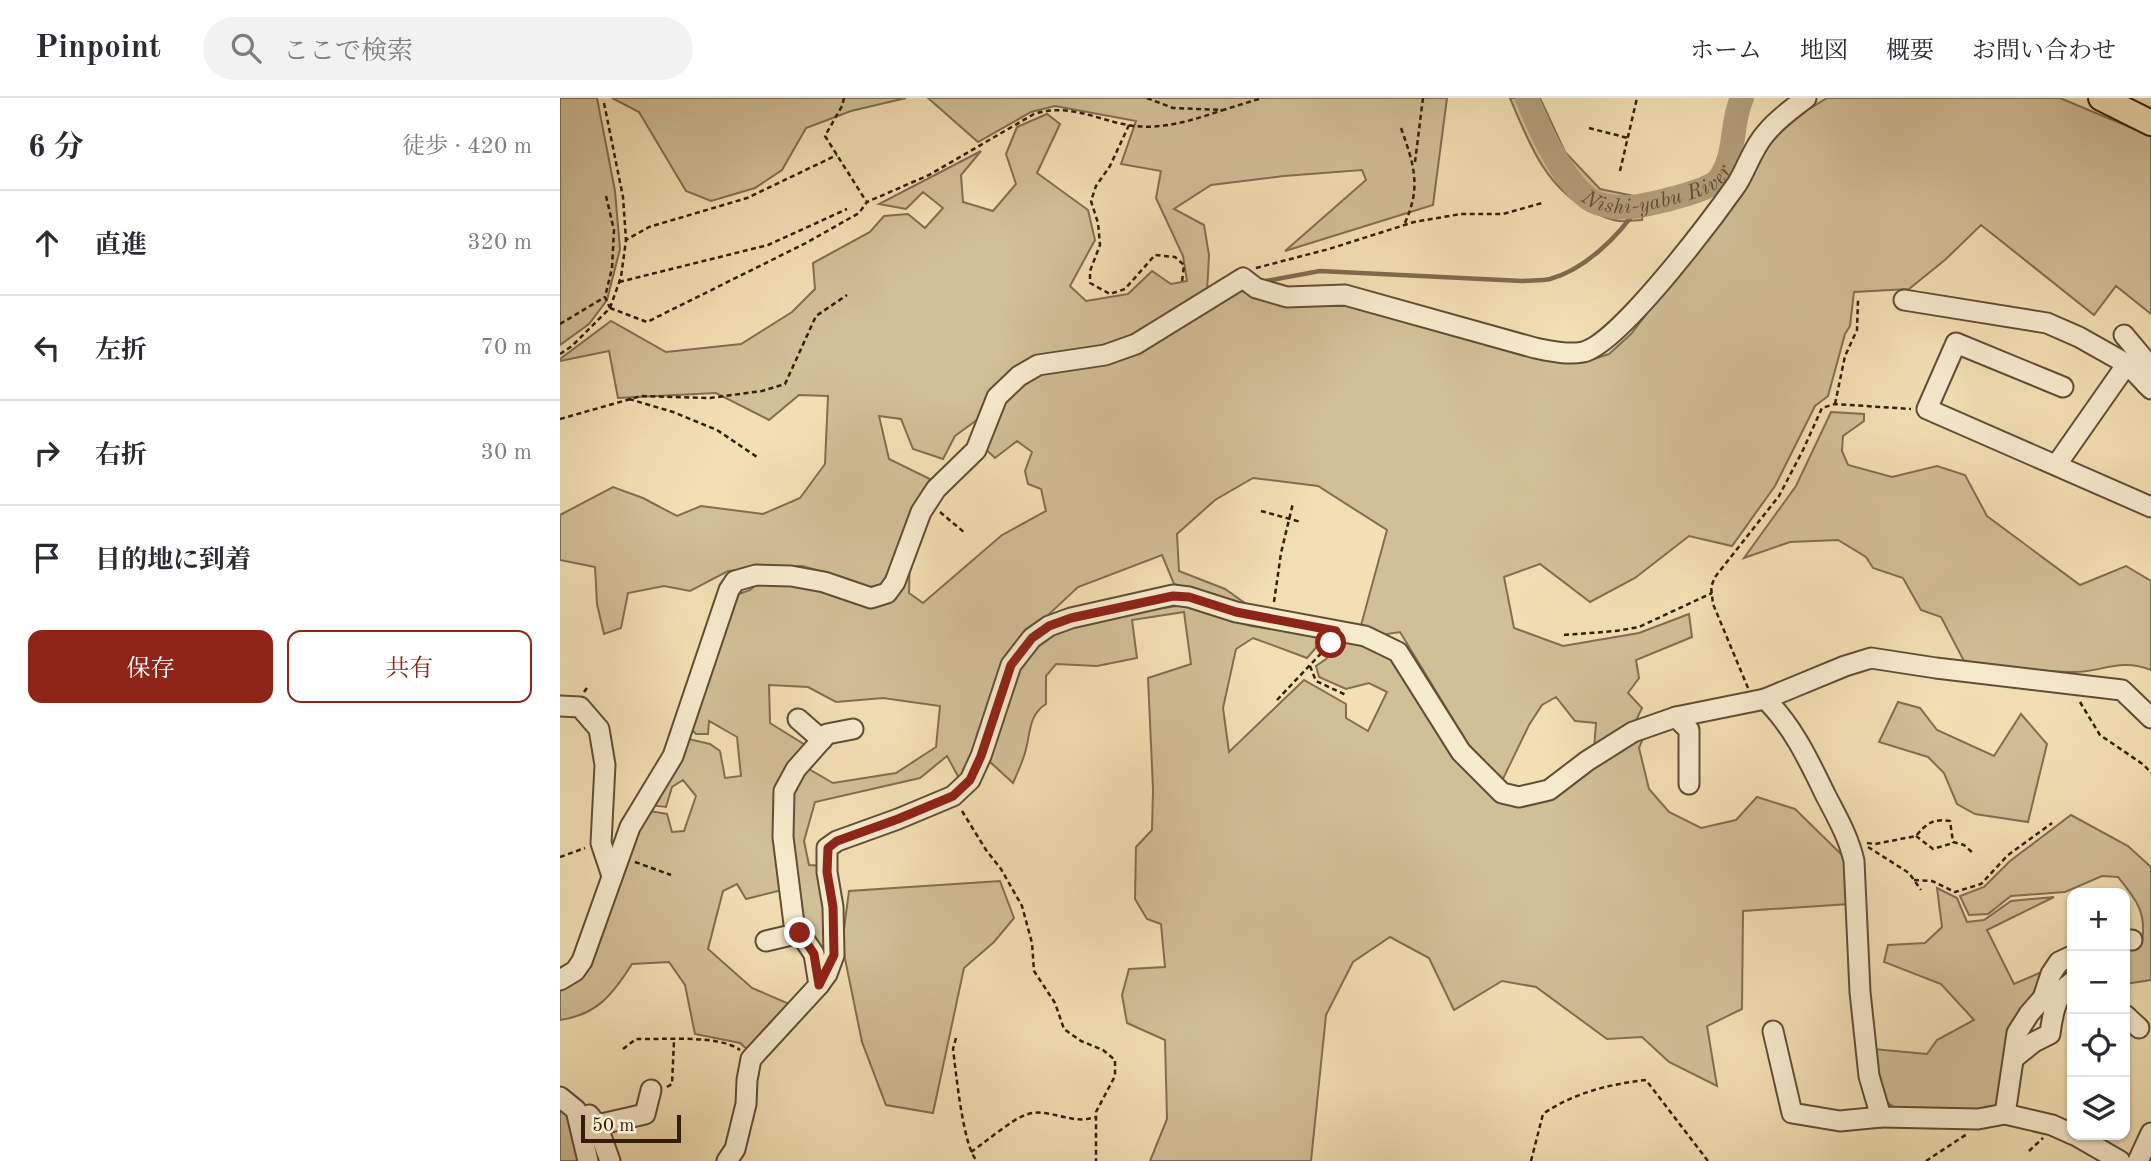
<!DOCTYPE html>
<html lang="ja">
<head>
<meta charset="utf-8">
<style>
  body { margin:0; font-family:"Old Standard TT","Noto Serif JP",serif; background:#f2f2f3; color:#2b2b33 }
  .controls { position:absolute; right:21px; bottom:21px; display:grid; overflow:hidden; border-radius:14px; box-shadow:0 2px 5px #0004 }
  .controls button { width:63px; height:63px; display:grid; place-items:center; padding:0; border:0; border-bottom:2px solid #e1e1e2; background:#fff; color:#2b2b33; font:35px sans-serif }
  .scale { position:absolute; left:21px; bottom:18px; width:100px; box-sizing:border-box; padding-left:7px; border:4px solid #321e09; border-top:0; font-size:19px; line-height:24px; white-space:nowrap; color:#321e09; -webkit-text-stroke:5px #f7ebce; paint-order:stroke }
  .stop { position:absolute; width:21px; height:21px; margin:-16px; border:5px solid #8f2418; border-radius:50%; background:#fff }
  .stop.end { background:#8f2418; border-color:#fff; box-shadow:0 2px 7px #0008 }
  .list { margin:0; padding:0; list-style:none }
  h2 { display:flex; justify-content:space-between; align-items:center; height:91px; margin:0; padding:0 28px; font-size:30px }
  h2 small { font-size:23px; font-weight:400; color:#7c7c81 }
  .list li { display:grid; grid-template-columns:46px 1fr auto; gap:21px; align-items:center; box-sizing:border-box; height:105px; padding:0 28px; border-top:2px solid #e1e1e2 }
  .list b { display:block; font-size:26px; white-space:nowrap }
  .list em { font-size:23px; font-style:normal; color:#7c7c81 }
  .actions { display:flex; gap:14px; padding:21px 28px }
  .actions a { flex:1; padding:16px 0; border:2px solid #8f2418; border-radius:14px; text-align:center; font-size:24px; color:#8f2418 }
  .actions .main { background:#8f2418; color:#fff }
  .icon { flex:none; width:38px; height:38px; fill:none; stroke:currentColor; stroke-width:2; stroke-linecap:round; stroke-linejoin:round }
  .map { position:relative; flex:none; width:1591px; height:1063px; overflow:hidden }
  header { display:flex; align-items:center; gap:42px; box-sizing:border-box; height:98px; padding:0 35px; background:#fff; border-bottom:2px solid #e1e1e2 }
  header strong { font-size:33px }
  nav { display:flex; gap:38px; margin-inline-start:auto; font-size:24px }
  .search { width:490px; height:63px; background:#f2f2f3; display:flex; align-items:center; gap:18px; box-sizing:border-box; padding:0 24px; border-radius:38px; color:#7c7c81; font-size:26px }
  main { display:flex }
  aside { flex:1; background:#fff }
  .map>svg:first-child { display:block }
</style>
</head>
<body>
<header>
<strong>Pinpoint</strong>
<div class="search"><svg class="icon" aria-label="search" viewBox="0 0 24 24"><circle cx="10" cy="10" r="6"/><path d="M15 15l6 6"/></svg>ここで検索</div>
<nav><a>ホーム</a><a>地図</a><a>概要</a><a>お問い合わせ</a></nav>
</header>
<main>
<aside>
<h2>6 分<small>徒歩 · 420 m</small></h2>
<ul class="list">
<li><svg class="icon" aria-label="ahead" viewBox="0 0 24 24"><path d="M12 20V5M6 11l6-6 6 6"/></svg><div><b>直進</b></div><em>320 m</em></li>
<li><svg class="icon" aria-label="left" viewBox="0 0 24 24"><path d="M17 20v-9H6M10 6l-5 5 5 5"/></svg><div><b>左折</b></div><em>70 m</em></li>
<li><svg class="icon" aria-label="right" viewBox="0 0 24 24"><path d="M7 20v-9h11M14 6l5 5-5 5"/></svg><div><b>右折</b></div><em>30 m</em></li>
<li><svg class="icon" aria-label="arrive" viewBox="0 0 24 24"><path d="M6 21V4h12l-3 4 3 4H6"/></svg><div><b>目的地に到着</b></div></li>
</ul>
<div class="actions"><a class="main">保存</a><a>共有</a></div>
</aside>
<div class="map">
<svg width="1591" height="1063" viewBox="0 0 1591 1063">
  <rect width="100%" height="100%" fill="#f2e0b4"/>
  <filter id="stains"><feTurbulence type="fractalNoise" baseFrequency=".00286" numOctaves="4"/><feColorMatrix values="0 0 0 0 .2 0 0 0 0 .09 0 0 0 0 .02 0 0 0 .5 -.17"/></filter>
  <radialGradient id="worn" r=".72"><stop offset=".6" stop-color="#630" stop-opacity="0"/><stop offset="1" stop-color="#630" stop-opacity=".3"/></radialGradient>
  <g fill="#d1bf97" stroke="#826e50" stroke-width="2">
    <polygon points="0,0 37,0 55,93 60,151 47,202 29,226 0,247"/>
    <polygon points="52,0 346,0 291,13 246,30 222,72 195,90 151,103 126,93 79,14"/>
    <polygon points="368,0 887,0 873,107 725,153 806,82 802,72 724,78 651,87 614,111 644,127 649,157 647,195 579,238 544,252 479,262 421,319 395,338 383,361 353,351 341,321 319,318 329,361 376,384 325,486 313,491 279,478 242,468 204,469 168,473 130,493 104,488 68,495 61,530 44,536 37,506 35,469 0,462 0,417 53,389 83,400 117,418 141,408 203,416 240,400 265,366 268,298 239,297 209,322 156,295 58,300 49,253 0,263 0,261 51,223 106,254 181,246 232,214 255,191 253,165 310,134 324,118 348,116 365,130 383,110 363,94 346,111 319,106 421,53 401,77 403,104 433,113 456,86 446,56 457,29 487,16 500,26 477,75 528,112 535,142 510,188 526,203 568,196 592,173 611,186 627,183 623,158 596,100 601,73 561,66 576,23 495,8 471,14 418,44"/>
    <path d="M 950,0 L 980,0 L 1005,54 L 1040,91 L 1084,100 L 1082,122 C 1075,122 1067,124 1060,123 C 1050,123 1039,117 1030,112 C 986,91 968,43 950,0 Z"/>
    <path d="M 1267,0 L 1500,0 L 1591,38 L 1591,216 L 1556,188 L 1534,217 L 1421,127 L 1386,161 L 1349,191 L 1294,194 L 1290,228 L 1285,236 L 1268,298 L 1255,308 L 1215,388 L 1172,448 L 1129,438 L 1075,480 L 1030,504 L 980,466 L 944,479 L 954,530 L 1003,548 L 1079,535 L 1129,516 L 1132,539 L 1076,562 L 1079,580 L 1068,595 L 1082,610 L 1073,629 L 1034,651 L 1036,625 L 1015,623 L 996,599 L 982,607 L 969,627 L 940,687 L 916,659 L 840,534 L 821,537 L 800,531 L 827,432 L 758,388 L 693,380 L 655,402 L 617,436 L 619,473 L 665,491 L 692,510 L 614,486 L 602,457 L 518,489 L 457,546 L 439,582 L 415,656 L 400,682 L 387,658 L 360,680 L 255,704 L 244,743 L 249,767 L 264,768 L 269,806 L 270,853 L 262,877 L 258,853 L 240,825 L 228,748 L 228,698 L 232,687 L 247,670 L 273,685 L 336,675 L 376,649 L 380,608 L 323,600 L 276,604 L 248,589 L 209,587 L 210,625 L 250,650 L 235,667 L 219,692 L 217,741 L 226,791 L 186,801 L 177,786 L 163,793 L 148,851 L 192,890 L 234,908 L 202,935 L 189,953 L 180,945 L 135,936 L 125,887 L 109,864 L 72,866 C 53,896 37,917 0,922 L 0,890 L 25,876 L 74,731 L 84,712 L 107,716 L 112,734 L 124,733 L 136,698 L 123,682 L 112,689 L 106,709 L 89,707 L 115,664 L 124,640 L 150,646 L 160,653 L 165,680 L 181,678 L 177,639 L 149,623 L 148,636 L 136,636 L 129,629 L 170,499 L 190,492 L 204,480 L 262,488 L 309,504 L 328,498 L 337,487 L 350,456 L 349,495 L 363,505 L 442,437 L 486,413 L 481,391 L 468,386 L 465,373 L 472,354 L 457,343 L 435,360 L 421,347 L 438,301 L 460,282 L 481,271 L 546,260 L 576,250 L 677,189 L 689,197 L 729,208 L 787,208 L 984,262 L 1021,265 L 1049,256 L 1071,236 L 1166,113 L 1210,46 L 1233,21 Z"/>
    <path d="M 1271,314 L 1304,316 L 1304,323 L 1283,338 L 1282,353 L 1288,367 L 1332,379 L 1377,368 L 1405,377 L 1427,418 L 1520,487 L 1566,468 L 1591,483 L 1591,572 C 1559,559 1538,576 1510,574 C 1475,573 1440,568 1405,565 L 1381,519 L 1361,512 L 1343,480 L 1313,470 L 1306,459 L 1278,442 L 1230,444 L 1184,460 L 1236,388 Z"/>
    <path d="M 632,506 L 691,528 L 766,538 L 747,560 L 693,540 L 676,551 L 663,610 L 669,654 L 744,582 L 786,606 L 786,620 L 808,633 L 827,594 L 809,585 L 786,591 L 759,579 L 756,568 L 766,561 L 777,544 L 805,544 L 835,561 L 956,707 L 1084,638 L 1079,650 L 1089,691 L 1109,714 L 1141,730 L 1176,722 L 1197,699 L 1235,711 L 1285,760 L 1289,806 L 1183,813 L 1182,911 L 1147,928 L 1157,988 L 1109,964 L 1082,939 L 1047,941 L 976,889 L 942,883 L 894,912 L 869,860 L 830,839 L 793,864 L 766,917 L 751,1063 L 590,1063 L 607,1021 L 605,942 L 567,925 L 562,897 L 569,871 L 605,869 L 601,826 L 587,821 L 575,801 L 576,749 L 592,732 L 593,691 L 588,580 L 631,566 L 624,514 L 572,522 L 577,560 L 537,568 L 496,566 L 486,578 L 486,606 C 467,618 471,638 464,658 C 461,667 457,676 453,685 L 429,663 L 456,573 L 474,546 L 494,531 L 553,517 Z"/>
    <polygon points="1338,604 1360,610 1377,632 1434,658 1461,616 1487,646 1468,724 1415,716 1397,706 1384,675 1368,659 1319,644"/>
    <path d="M 1511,717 L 1568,748 L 1591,769 L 1591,882 L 1565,886 L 1565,850 L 1582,843 C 1587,814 1575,800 1558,779 L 1542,778 L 1505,794 L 1451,798 L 1428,816 L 1409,817 L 1400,798 L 1424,789 L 1450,763 Z"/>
    <polygon points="440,783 454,820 434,844 404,870 373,1015 326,1007 302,944 282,846 289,793"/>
    <path d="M 1377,790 L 1397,800 L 1407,824 L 1424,822 L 1451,803 L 1494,799 L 1427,832 L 1454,886 L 1484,873 L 1469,906 L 1437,1009 C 1415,1014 1355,1020 1335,1010 C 1315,999 1315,970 1314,951 L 1367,956 L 1377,942 L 1414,922 L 1381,886 L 1324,864 L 1328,847 L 1365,845 L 1382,829 Z"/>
    <polygon points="0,1006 8,1014 20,1063 0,1063"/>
  </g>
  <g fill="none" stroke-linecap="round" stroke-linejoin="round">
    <path stroke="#7e6b4d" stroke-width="4.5" d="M 706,183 L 760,173 L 962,183 C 971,182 981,183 990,181 C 1024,172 1059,138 1078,109"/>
    <path stroke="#b19e7a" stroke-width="24" id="s1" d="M 967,0 C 978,28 1007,94 1037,105 C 1062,114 1086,107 1110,101 C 1122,98 1152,90 1159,81 C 1177,57 1170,26 1182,0"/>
    <g stroke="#624e34" stroke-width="23">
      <g id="minor">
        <polyline points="1344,202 1487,225 1519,239 1567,266 1591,291"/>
        <polyline points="1564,237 1589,267 1586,286"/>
        <polyline points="1503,289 1396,245 1367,311 1591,409"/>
        <polyline points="1497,366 1567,266"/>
        <path d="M 1205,601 C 1233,628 1249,663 1266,698 C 1277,719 1289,740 1294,763 L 1300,894 L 1309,978 L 1321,1019 L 1418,1021 L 1445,1016 L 1492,1027 L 1512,1036"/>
        <polyline points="0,608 20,609 39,631 45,667 41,745 52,778"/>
        <polyline points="1116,619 1129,632 1129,686"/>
        <polyline points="238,621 262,642"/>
        <polyline points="1565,842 1572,842"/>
        <polyline points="206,843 240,835"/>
        <path d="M 0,882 L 15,873 L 22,863 L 70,729 L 113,658 L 169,492 L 175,483 L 196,477 L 231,478 L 264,484 L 311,500 L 327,495 L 335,484 L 361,414 L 376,391 L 416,352 L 437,299 L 459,278 L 478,267 L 545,257 L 576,246 L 683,180 L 696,190 L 727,199 L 785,197 L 975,250 C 990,253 1007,257 1023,254 C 1059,246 1153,120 1177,86 C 1187,70 1193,49 1206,35 C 1217,21 1232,11 1246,0"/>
        <polyline points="259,887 254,856 234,826 223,739 224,693 236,671 267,636 293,631"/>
        <polyline points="1565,917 1579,930"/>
        <polyline points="1213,933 1232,1015 1280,1023 1321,1019"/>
        <path d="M 1454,960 L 1474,944 L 1490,936 C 1492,919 1496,894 1512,884"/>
        <polyline points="0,999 16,1012 28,1063"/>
        <polyline points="1445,1016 1457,935 1469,916 1483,900 1491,876 1499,864 1512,858"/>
        <polyline points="29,1017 37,1027 50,1063"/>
        <polyline points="37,1027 85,1016 91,992"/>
        <polyline points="1515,1037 1560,1063"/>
        <polyline points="167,1063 175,1051 186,1006 187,982 191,961 259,887 267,876 274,857 273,809 267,774 267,750 277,743 338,721 393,698 410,682 421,658 451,567 472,540 489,528 511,520 613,497 629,499 676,514 805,538 838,554 901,654 942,695 959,699 989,692 1027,663 1073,634 1116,619 1205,601 1285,568 1311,560 1376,570 1562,592 1591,620"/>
        <polyline points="1578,1063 1591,1035"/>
      </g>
    </g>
    <g stroke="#321e09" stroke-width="28">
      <polyline id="major" points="1541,0 1591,25"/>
    </g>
    <g stroke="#321e09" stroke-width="2.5" stroke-dasharray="5 3.5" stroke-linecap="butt">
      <polyline points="284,0 282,8 265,38 306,103"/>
      <polyline points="587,0 613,10 663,12 702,0"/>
      <polyline points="44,5 63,99 66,142"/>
      <polyline points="569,27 550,68 536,88 531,103 538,125 540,147 530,173 530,185 550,196 565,191 595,157 615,159 624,167 622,184"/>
      <path d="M 841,30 C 854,67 862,89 844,127"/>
      <polyline points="1029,30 1068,40"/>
      <polyline points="855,64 863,0"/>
      <polyline points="1060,73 1077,0"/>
      <polyline points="46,98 54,132 52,170 45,199 50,210"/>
      <polyline points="696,170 769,151 854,124 901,116 943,116 982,105"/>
      <polyline points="59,184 208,147 287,111"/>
      <polyline points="50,210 61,179 66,142 89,129 187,100 277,57"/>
      <polyline points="0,226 45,199"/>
      <path d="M 0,256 L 12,248 L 50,210 L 87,224 L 246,145 L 299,115 L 307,104 L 369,77 L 474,16 C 509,5 535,21 568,27 C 601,33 633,22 663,12"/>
      <polyline points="69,301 113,314 157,332 197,359"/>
      <polyline points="1275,306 1285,258 1297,232 1298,202"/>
      <polyline points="0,321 81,298 150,300 202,293 225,286 256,218 287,197"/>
      <polyline points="701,413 741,424"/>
      <polyline points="380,414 405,435"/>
      <polyline points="714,504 721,455 733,405"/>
      <polyline points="1004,537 1056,533 1079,529 1152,495"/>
      <polyline points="750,568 756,583 786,597"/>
      <polyline points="1188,590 1153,506 1151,489 1155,479 1219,398 1243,352 1262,310 1275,306 1351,311"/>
      <polyline points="24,594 29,587"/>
      <polyline points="717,602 768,548"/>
      <polyline points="1520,604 1540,637 1584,667 1591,675"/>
      <polyline points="402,713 426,752 441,771 462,808 472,845 474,873 495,905 504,931 521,943 543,952 555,962 555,978 536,1014 536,1063"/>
      <polyline points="1356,738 1373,751 1393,745"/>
      <path d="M 1307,745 L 1315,746 L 1356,738 C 1366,726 1373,720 1390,723 L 1393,744 L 1404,747 L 1414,756"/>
      <polyline points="1308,749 1349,775 1361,792"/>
      <polyline points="0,759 25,750"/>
      <polyline points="75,764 111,777"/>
      <polyline points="1354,782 1372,783 1395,794 1421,786 1448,757 1492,725"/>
      <path d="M 396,940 L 393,951 C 396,974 403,1049 417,1063"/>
      <path d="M 63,951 L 76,941 C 103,942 158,936 180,952"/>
      <polyline points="107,989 112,986 114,943"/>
      <polyline points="1469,1053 1483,1040"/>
      <path d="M 411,1054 C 424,1045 453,1021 465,1017 C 488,1008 511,1028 535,1019"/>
      <path d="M 971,1063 L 983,1016 C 1013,995 1050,986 1086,982 L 1148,1063"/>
      <polyline points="1366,1063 1407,1036"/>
    </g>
    <use href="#minor" stroke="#f7ebce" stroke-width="19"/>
    <use href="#major" stroke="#f2e0b4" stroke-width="24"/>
  </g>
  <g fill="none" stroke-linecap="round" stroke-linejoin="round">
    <polyline stroke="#8f2418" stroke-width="9" points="240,835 254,856 259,887 274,857 273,809 267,774 268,750 277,743 338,721 393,698 410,682 421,658 451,567 472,540 489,528 511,520 613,498 629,499 676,514 776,533 771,545"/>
  </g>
  <g text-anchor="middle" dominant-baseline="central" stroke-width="5" stroke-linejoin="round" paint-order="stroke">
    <g font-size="21" font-style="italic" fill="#5e4b31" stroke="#f7ebce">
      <text stroke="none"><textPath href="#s1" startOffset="192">Nishi-yabu River</textPath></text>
    </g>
  </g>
  <rect width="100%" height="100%" filter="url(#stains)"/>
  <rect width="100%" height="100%" fill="url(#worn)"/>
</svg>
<div class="controls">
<button>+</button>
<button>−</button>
<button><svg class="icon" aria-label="locate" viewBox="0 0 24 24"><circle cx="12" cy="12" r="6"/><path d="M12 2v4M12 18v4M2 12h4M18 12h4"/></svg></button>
<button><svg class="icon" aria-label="layers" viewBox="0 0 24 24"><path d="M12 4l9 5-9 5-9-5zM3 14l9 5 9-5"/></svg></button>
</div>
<div class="scale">50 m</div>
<div class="stop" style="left:771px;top:545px"></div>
<div class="stop end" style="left:240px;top:835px"></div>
</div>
</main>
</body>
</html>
